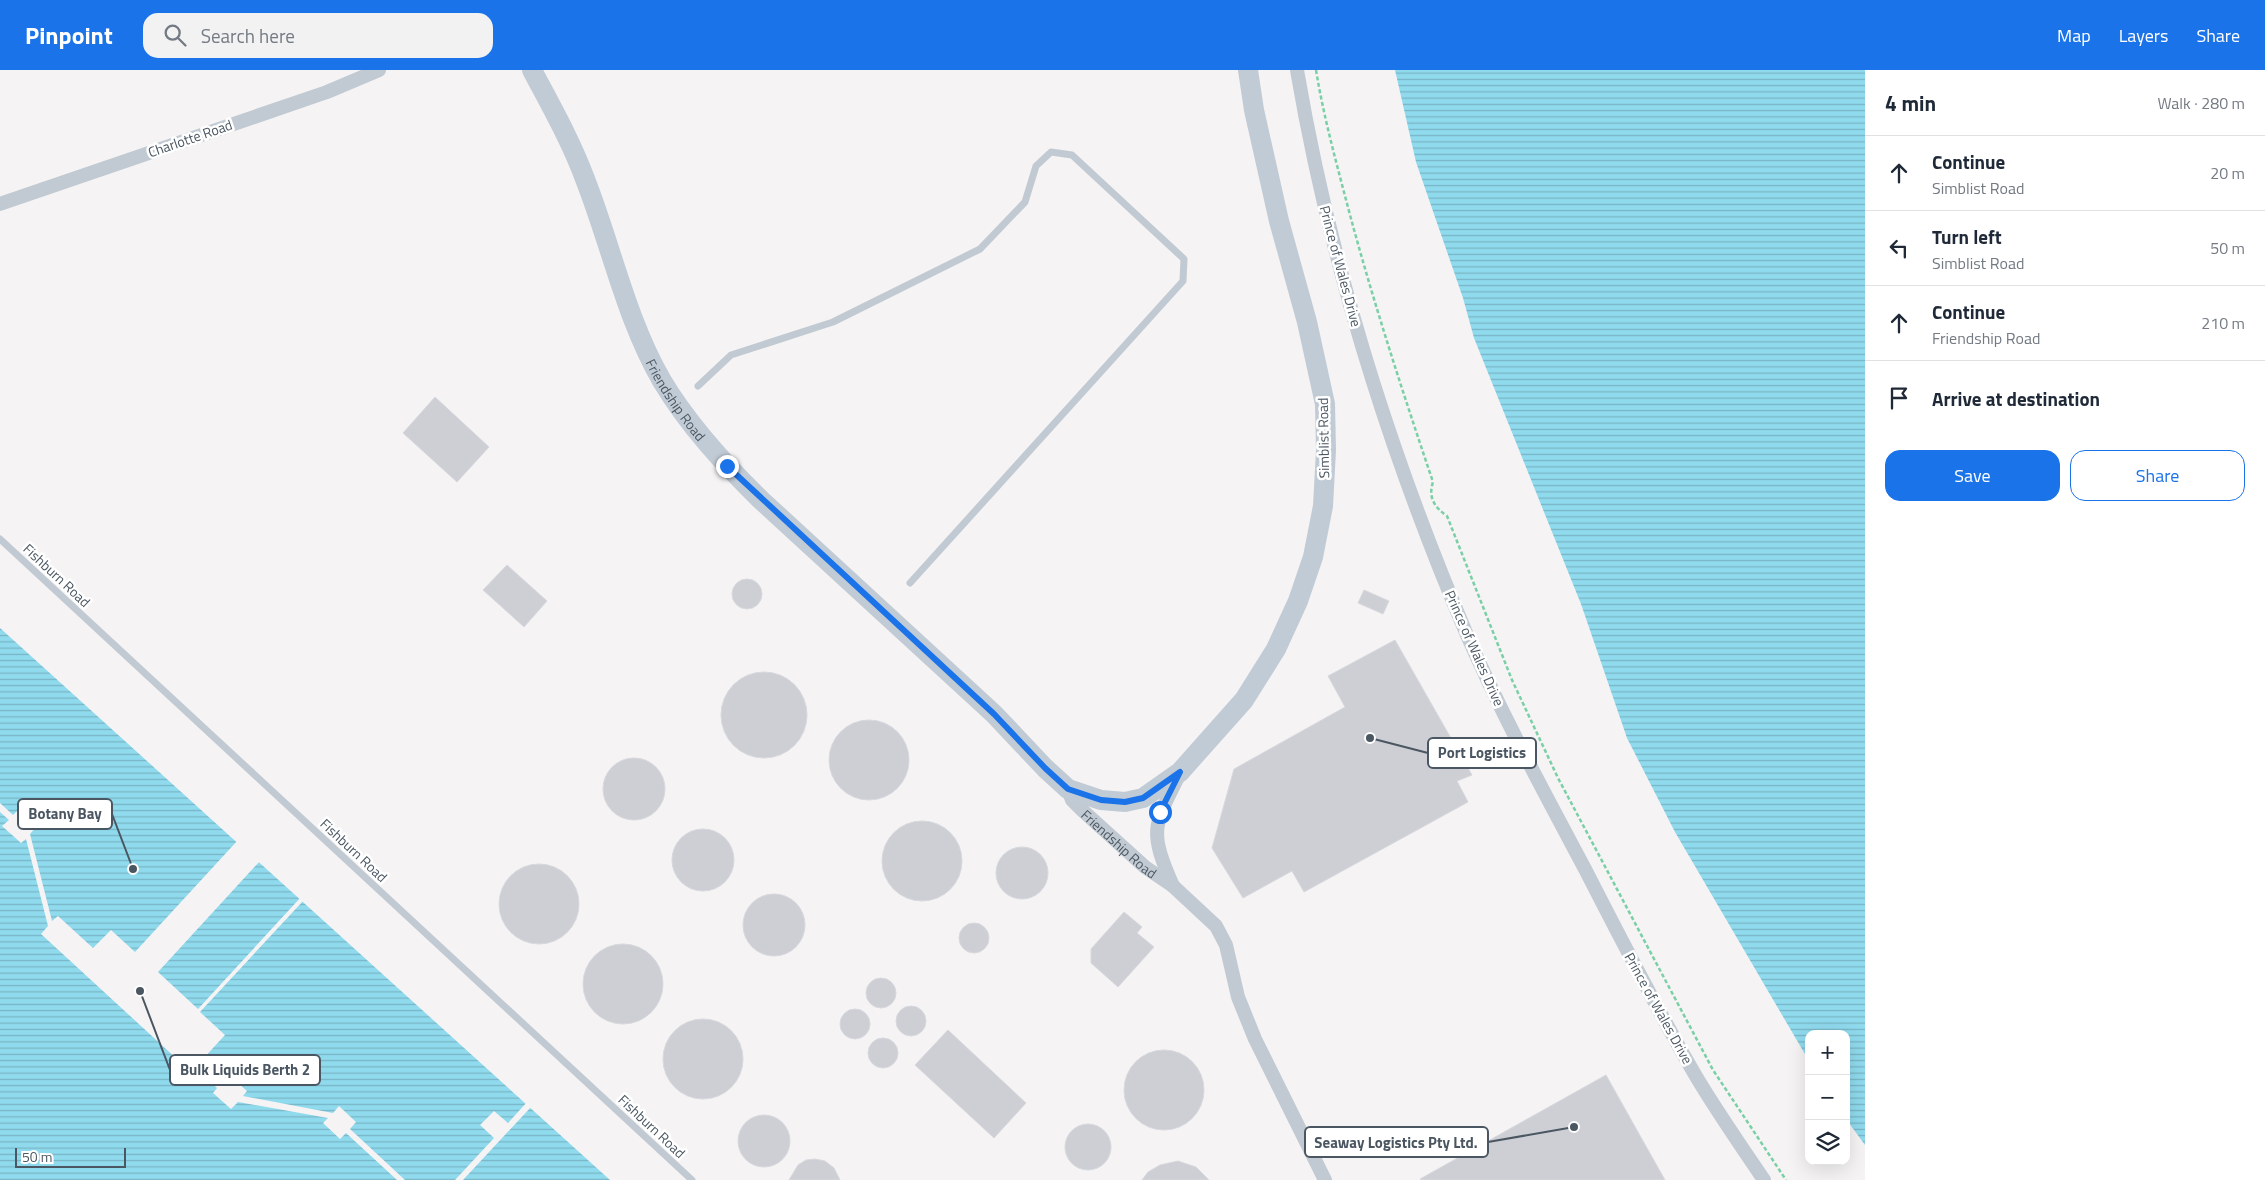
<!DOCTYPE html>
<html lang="en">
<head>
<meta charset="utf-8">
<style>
  body { margin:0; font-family:"Titillium Web",sans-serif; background:#f2f2f3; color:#1f2937 }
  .controls { position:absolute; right:15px; bottom:15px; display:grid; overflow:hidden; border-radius:10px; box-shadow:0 5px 20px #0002 }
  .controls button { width:45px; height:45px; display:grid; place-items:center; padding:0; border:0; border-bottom:1px solid #e0e1e3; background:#fff; color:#1f2937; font:25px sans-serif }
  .scale { position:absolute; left:15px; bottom:12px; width:111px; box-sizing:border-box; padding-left:5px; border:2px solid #4a5661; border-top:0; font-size:14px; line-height:18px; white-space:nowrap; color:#4a5661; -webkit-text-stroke:4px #fff; paint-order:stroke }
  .stop { position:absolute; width:15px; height:15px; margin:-11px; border:4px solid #1a73e8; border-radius:50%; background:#fff }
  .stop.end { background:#1a73e8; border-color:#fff; box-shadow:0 1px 5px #0008 }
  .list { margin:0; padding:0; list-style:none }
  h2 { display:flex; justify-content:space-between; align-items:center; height:65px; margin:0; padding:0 20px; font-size:21px }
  h2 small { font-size:16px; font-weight:400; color:#747a83 }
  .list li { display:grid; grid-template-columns:32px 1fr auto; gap:15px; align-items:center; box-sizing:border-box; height:75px; padding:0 20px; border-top:1px solid #e0e1e3 }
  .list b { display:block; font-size:19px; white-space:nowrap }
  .list p { margin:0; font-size:16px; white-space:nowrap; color:#747a83 }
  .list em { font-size:16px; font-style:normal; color:#747a83 }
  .actions { display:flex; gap:10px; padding:15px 20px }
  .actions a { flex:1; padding:11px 0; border:1px solid #1a73e8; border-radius:15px; text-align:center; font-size:18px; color:#1a73e8 }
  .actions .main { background:#1a73e8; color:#fff }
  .icon { flex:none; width:28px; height:28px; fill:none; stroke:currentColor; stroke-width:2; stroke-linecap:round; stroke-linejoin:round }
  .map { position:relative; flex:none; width:1865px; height:1110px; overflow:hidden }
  header { display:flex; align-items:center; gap:30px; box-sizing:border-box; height:70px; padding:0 25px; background:#1a73e8; color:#fff }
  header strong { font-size:24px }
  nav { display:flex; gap:28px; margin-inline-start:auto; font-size:18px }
  .search { width:350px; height:45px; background:#f2f2f3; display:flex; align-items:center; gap:12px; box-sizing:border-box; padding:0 18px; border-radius:15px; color:#747a83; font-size:19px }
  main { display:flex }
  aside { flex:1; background:#fff }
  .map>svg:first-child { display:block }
</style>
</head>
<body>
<header>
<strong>Pinpoint</strong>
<div class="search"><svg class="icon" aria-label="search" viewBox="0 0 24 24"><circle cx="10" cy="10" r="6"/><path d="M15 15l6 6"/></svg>Search here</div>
<nav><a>Map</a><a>Layers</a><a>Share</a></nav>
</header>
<main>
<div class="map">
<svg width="1865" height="1110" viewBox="0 0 1865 1110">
  <defs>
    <pattern id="water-rules" width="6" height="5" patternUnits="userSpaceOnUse" patternTransform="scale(1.25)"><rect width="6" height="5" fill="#90daee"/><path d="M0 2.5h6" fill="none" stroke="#78b4c4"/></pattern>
  </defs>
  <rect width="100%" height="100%" fill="#f5f3f3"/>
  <g fill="url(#water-rules)">
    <polygon points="1395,0 1865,0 1865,1075 1846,1049 1846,964 1809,964 1809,991 1675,762 1627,668 1581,534 1474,268 1463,228 1416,92"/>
    <polygon points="0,558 610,1110 0,1110"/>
  </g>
  <g fill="#f5f3f3">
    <polygon points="0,733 13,745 19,739 37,756 30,764 52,851 58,846 93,878 111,860 135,882 238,770 260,791 158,902 198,939 301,827 304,830 200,942 225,965 202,990 224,1011 229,1005 247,1021 243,1026 333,1043 339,1036 356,1052 350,1059 405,1110 397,1110 346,1063 340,1069 323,1053 328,1048 238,1032 231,1039 213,1023 217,1018 195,998 191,1002 41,864 48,856 26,769 21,773 2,756 9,750 0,742"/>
    <polygon points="527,1032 532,1036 463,1110 455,1110 494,1068 480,1055 494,1041 508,1053"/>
  </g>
  <g fill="#cdcfd5" stroke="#d7d9de">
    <polygon points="435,327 489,377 457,412 403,363"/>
    <polygon points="507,495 547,531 524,557 483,520"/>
    <circle cx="747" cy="524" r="15"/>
    <polygon points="1364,520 1389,531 1383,544 1358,533"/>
    <polygon points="1395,570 1472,705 1457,711 1468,732 1304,822 1292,801 1243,828 1212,778 1234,699 1345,637 1328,606"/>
    <circle cx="764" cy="645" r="43"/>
    <circle cx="869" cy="690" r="40"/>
    <circle cx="634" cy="719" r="31"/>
    <circle cx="922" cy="791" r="40"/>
    <circle cx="703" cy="790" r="31"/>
    <circle cx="1022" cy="803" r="26"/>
    <circle cx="539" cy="834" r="40"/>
    <circle cx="774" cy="855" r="31"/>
    <polygon points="1124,842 1142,857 1137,863 1154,877 1118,917 1091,893 1091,879"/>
    <circle cx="974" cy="868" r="15"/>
    <circle cx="623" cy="914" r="40"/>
    <circle cx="881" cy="923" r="15"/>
    <circle cx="911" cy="951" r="15"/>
    <circle cx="855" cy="954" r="15"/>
    <circle cx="703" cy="989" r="40"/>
    <polygon points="948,960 1026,1033 994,1068 915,995"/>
    <circle cx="883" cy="983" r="15"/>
    <circle cx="1164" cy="1020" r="40"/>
    <polygon points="1606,1005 1665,1110 1421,1110 1420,1109"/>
    <circle cx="764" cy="1071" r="26"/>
    <circle cx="1088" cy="1077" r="23"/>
    <polygon points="815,1089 825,1091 834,1098 840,1110 789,1110 798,1095 806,1090"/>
    <polygon points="1178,1091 1196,1097 1209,1110 1142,1110 1148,1102 1160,1095"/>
  </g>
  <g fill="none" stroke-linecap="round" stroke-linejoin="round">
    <path stroke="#7ad0a6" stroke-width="2.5" stroke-dasharray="4 2.5" stroke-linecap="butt" d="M 1316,0 C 1323,43 1334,84 1345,126 C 1370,222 1401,317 1433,412 C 1428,427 1434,437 1447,446 L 1512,610 L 1558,708 L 1713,1000 L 1786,1110"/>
    <g stroke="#c1cad2" stroke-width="7">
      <polyline points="698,316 731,285 833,252 980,179 1025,132 1036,96 1051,82 1072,85 1184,189 1183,211 910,513"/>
      <polyline points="0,469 692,1110"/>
    </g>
    <g stroke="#c1cad2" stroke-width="14">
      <path d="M 1297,0 C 1330,194 1390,384 1467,565 C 1502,645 1544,722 1585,799 C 1621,869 1657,940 1697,1008 C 1718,1043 1741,1076 1764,1110"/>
      <polyline points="0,134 327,22 379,0"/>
      <path id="s1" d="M 1068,719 L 1072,730 L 1082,740 L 1145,797 L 1173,816 L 1216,856 L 1226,875 L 1238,927 L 1255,969 L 1325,1110"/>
      <path d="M 1173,816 C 1149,761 1153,757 1179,705"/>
    </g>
    <path stroke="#c1cbd6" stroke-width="20" id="s2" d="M 532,0 C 551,36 571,71 585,109 C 611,175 626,249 662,311 C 689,356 724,394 761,430 L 994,644 L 1045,698 L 1068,719 L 1101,730 L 1125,732 L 1143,728 L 1180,702 L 1244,630 L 1276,579 L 1298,531 L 1313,487 L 1323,436 L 1326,380 L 1325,334 L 1307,252 L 1279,151 L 1254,40 L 1248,0"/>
  </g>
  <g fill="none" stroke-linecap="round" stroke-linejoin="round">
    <polyline stroke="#1a73e8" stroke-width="6" points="727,396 994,644 1045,698 1068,719 1101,730 1125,732 1143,728 1180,702 1160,742"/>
  </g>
  <g text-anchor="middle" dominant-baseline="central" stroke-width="5" stroke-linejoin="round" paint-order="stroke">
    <g font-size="14" fill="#4a5661" stroke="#fff">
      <text transform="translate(190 68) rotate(-19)">Charlotte Road</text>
      <text transform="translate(1341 196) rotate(75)">Prince of Wales Drive</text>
      <text stroke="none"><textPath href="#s2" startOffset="361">Friendship Road</textPath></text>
      <text transform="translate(1323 368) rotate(-91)">Simblist Road</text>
      <text transform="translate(57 505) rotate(43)">Fishburn Road</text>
      <text transform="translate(1475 578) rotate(66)">Prince of Wales Drive</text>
      <text stroke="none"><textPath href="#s1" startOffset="76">Friendship Road</textPath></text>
      <text transform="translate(354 780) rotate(43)">Fishburn Road</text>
      <text transform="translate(1659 938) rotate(61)">Prince of Wales Drive</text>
      <text transform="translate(652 1056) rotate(43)">Fishburn Road</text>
    </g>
  </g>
  <path fill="none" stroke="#4a5661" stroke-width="2" d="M1370 668L1428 683M133 799L112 744M140 921L170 1000M1574 1057L1488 1072"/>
  <g fill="#4a5661" stroke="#fff" stroke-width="2">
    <circle cx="1370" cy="668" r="5"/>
    <circle cx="133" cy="799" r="5"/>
    <circle cx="140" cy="921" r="5"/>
    <circle cx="1574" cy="1057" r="5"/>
  </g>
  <g fill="#fff" stroke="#4a5661" stroke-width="2">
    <rect x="1428" y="668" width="108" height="30" rx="5"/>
    <rect x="18" y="729" width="94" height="30" rx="5"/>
    <rect x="170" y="985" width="150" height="30" rx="5"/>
    <rect x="1305" y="1057" width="183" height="30" rx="5"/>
  </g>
  <g font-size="15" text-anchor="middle" font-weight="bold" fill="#4a5661">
    <text x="1482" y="688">Port Logistics</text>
    <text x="65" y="749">Botany Bay</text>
    <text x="245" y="1005">Bulk Liquids Berth 2</text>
    <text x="1396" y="1078">Seaway Logistics Pty Ltd.</text>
  </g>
</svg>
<div class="controls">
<button>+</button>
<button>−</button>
<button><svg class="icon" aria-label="layers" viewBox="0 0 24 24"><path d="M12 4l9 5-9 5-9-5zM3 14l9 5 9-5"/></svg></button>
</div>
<div class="scale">50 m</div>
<div class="stop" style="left:1160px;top:742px"></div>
<div class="stop end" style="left:727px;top:396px"></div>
</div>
<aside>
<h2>4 min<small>Walk · 280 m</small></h2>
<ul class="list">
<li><svg class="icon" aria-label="ahead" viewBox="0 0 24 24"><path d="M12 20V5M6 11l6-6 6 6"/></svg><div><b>Continue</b><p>Simblist Road</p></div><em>20 m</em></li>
<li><svg class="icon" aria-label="left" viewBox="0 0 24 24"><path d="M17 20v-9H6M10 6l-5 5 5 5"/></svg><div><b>Turn left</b><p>Simblist Road</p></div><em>50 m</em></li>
<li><svg class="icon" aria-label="ahead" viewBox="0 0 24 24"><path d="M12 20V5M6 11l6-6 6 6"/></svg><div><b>Continue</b><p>Friendship Road</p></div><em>210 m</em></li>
<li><svg class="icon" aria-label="arrive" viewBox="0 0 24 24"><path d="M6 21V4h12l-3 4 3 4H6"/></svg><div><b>Arrive at destination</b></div></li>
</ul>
<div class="actions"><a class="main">Save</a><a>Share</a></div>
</aside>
</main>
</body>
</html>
